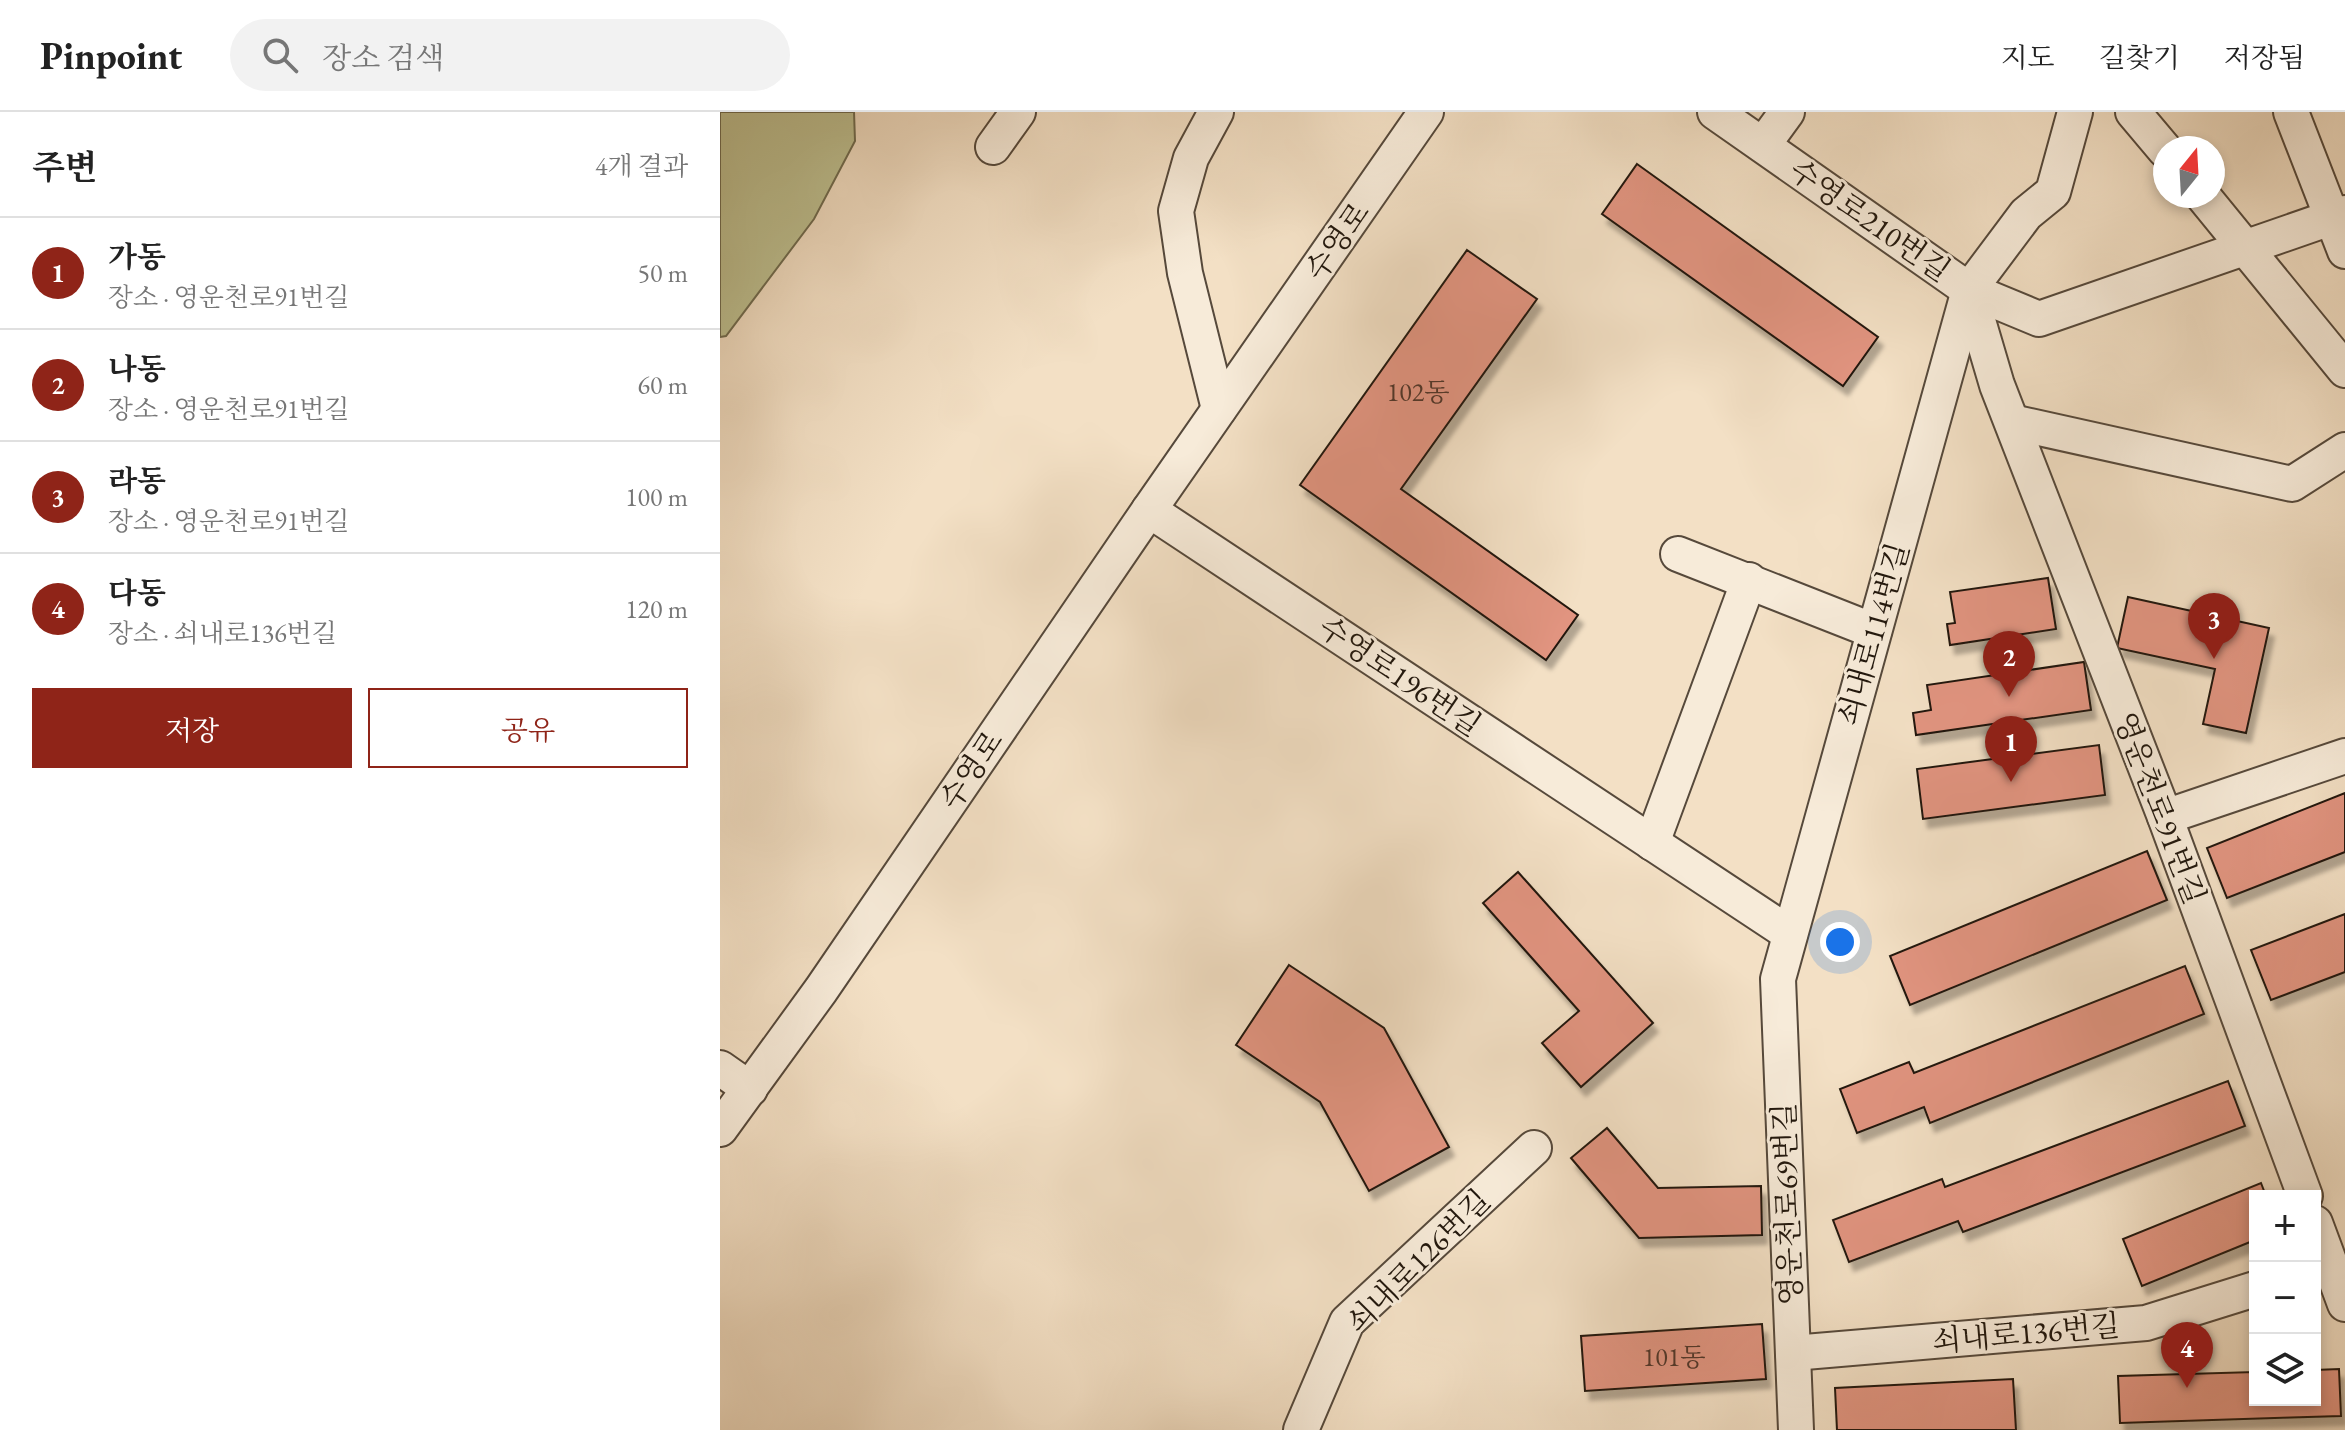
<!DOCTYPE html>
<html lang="ko">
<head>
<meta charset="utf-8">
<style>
  body { margin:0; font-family:"EB Garamond","Noto Serif KR",serif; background:#f2f2f2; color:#222 }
  .controls { position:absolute; right:24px; bottom:24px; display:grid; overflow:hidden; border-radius:0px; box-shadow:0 4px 12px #0003 }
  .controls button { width:72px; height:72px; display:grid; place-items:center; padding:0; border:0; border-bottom:2px solid #e0e0e0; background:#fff; color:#222; font:40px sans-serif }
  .compass { position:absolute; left:1433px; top:24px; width:72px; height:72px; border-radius:50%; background:#fff; box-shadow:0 4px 12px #0003; rotate:18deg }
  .you { position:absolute; left:1120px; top:830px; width:28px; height:28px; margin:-20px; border:6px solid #fff; border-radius:50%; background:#1a73e8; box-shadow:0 0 0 12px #1a73e833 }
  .badge { display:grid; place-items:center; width:52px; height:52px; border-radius:50%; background:#8f2418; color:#fff; font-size:26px; font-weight:700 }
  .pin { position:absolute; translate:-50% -66px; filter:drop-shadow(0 2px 4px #0008) }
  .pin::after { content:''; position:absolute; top:42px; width:28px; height:24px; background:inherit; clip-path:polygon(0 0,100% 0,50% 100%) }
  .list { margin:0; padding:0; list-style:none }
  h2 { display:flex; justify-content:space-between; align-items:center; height:104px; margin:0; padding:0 32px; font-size:34px }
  h2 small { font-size:26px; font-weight:400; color:#767676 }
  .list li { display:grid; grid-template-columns:52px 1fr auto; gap:24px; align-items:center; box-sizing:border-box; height:112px; padding:0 32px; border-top:2px solid #e0e0e0 }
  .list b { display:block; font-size:30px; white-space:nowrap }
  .list p { margin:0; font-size:26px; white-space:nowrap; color:#767676 }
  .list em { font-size:26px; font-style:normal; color:#767676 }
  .actions { display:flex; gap:16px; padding:24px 32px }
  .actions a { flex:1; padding:18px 0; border:2px solid #8f2418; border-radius:0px; text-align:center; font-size:28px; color:#8f2418 }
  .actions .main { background:#8f2418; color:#fff }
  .icon { flex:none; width:44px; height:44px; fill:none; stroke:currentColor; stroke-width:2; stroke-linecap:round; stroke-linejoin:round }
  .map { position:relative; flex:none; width:1625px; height:1318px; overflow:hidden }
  header { display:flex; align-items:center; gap:48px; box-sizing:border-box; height:112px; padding:0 40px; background:#fff; border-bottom:2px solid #e0e0e0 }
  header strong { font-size:38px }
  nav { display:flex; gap:44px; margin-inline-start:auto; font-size:28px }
  .search { width:560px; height:72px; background:#f2f2f2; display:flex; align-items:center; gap:20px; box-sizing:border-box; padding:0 28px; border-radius:44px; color:#767676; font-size:30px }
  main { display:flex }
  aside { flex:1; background:#fff }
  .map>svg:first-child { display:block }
</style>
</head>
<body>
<header>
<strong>Pinpoint</strong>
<div class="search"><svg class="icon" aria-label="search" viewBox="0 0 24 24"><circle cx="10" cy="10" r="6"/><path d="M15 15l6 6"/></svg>장소 검색</div>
<nav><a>지도</a><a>길찾기</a><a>저장됨</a></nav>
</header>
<main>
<aside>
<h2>주변<small>4개 결과</small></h2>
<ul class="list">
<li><span class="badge">1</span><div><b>가동</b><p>장소 · 영운천로91번길</p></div><em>50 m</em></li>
<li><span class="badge">2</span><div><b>나동</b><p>장소 · 영운천로91번길</p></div><em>60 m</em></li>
<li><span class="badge">3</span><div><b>라동</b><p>장소 · 영운천로91번길</p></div><em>100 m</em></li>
<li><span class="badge">4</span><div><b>다동</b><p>장소 · 쇠내로136번길</p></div><em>120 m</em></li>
</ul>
<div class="actions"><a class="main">저장</a><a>공유</a></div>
</aside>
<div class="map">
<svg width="1625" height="1318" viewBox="0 0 1625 1318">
  <defs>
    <filter id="shadow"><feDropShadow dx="5" dy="9" stdDeviation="2" flood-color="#0004"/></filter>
  </defs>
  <rect width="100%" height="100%" fill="#f3e0c5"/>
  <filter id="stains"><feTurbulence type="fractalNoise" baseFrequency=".0025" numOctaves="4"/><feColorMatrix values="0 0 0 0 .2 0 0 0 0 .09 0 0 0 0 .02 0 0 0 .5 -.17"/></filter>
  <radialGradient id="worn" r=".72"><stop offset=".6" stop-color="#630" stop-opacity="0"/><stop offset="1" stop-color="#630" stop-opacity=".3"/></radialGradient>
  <polygon fill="#bec192" stroke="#706c50" stroke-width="2" points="0,0 134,0 135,29 94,107 6,224 0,225"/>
  <g fill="#e19480" stroke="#21170d" stroke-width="2" filter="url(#shadow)">
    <polygon points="917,52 1158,225 1123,274 882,102"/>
    <polygon points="747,138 817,187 681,377 858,503 826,548 580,373"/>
    <polygon points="1328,466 1336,517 1230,533 1227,512 1235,511 1230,480"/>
    <polygon points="1408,485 1549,516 1526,621 1483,612 1495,557 1397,536"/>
    <polygon points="1364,550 1371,598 1196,623 1193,601 1211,598 1207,573"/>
    <polygon points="1379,633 1385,683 1203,707 1197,657"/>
    <polygon points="1625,681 1625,740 1507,786 1487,736"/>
    <polygon points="1427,739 1447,788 1190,893 1170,844"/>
    <polygon points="798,760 933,911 861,975 822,931 859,899 763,791"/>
    <polygon points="1625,802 1625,860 1551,888 1531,838"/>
    <polygon points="569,853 664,916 729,1035 649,1079 600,990 516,933"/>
    <polygon points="1465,854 1484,902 1210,1011 1204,995 1137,1021 1120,977 1189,950 1194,961"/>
    <polygon points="1508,969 1525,1014 1243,1120 1238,1109 1129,1150 1113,1108 1222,1067 1225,1075"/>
    <polygon points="887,1016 938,1076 1041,1074 1042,1123 919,1126 851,1046"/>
    <polygon points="1541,1071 1546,1084 1535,1084 1535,1128 1422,1174 1403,1127"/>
    <polygon points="1042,1212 1046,1267 865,1279 861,1224"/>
    <polygon points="1619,1257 1621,1304 1400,1311 1398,1264 1535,1260 1535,1288 1595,1288 1595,1258"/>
    <polygon points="1293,1267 1296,1318 1117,1318 1115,1276"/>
  </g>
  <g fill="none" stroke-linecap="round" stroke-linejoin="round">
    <g stroke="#56493b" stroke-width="38">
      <g id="minor">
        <polyline points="496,0 471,46 456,99 465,161 499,297"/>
        <polyline points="995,0 1249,178 1319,207 1625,101"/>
        <polyline points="1413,0 1445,38"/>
        <polyline points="1571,0 1625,139"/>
        <polyline points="1043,33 1067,0"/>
        <polyline points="273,35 298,0"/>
        <polyline points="1483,84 1625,258"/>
        <polyline points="1249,178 1277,273 1445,705 1585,1084"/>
        <polyline points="1292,310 1572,372 1625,338"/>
        <polyline points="429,398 1070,822"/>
        <polyline points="958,442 1154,519"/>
        <polyline points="1445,705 1625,644"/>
        <polyline points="932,731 1029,468"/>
        <polyline points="0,956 30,977"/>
        <polyline points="0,1017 101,878 429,398 706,0"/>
        <polyline points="1595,1111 1625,1192"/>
        <polyline points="1073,1241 1426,1211 1535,1177"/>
        <polyline points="581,1318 627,1210 814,1036"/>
        <polyline points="1076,1318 1058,867 1249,178 1306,102 1333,80 1355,0"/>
      </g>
    </g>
    <use href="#minor" stroke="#f7ebd9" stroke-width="34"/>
  </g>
  <g text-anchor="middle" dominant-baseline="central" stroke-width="6" stroke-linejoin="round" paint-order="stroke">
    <g font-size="26" fill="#51362a">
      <text x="698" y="280">102동</text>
      <text x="954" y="1245">101동</text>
    </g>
    <g font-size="30" fill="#21170d" stroke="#f7ebd9">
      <text transform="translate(1150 108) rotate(35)">수영로210번길</text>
      <text transform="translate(617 129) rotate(-55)">수영로</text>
      <text transform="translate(1153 522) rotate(-74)">쇠내로114번길</text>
      <text transform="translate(680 564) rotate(34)">수영로196번길</text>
      <text transform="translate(251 658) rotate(-56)">수영로</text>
      <text transform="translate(1440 696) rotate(69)">영운천로91번길</text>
      <text transform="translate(1067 1092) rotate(-92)">영운천로69번길</text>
      <text transform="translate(698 1149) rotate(-45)">쇠내로126번길</text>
      <text transform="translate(1306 1221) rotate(-5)">쇠내로136번길</text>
    </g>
  </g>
  <rect width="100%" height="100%" filter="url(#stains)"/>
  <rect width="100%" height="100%" fill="url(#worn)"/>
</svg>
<div class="controls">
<button>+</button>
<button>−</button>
<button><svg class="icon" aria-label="layers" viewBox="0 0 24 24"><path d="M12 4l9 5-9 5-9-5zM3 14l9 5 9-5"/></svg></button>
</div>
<svg class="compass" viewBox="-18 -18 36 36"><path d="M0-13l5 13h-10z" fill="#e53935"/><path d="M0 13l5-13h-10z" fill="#767676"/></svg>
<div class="you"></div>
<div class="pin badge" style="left:1291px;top:670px">1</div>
<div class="pin badge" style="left:1289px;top:585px">2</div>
<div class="pin badge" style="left:1494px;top:547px">3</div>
<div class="pin badge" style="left:1467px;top:1276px">4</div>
</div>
</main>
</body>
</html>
